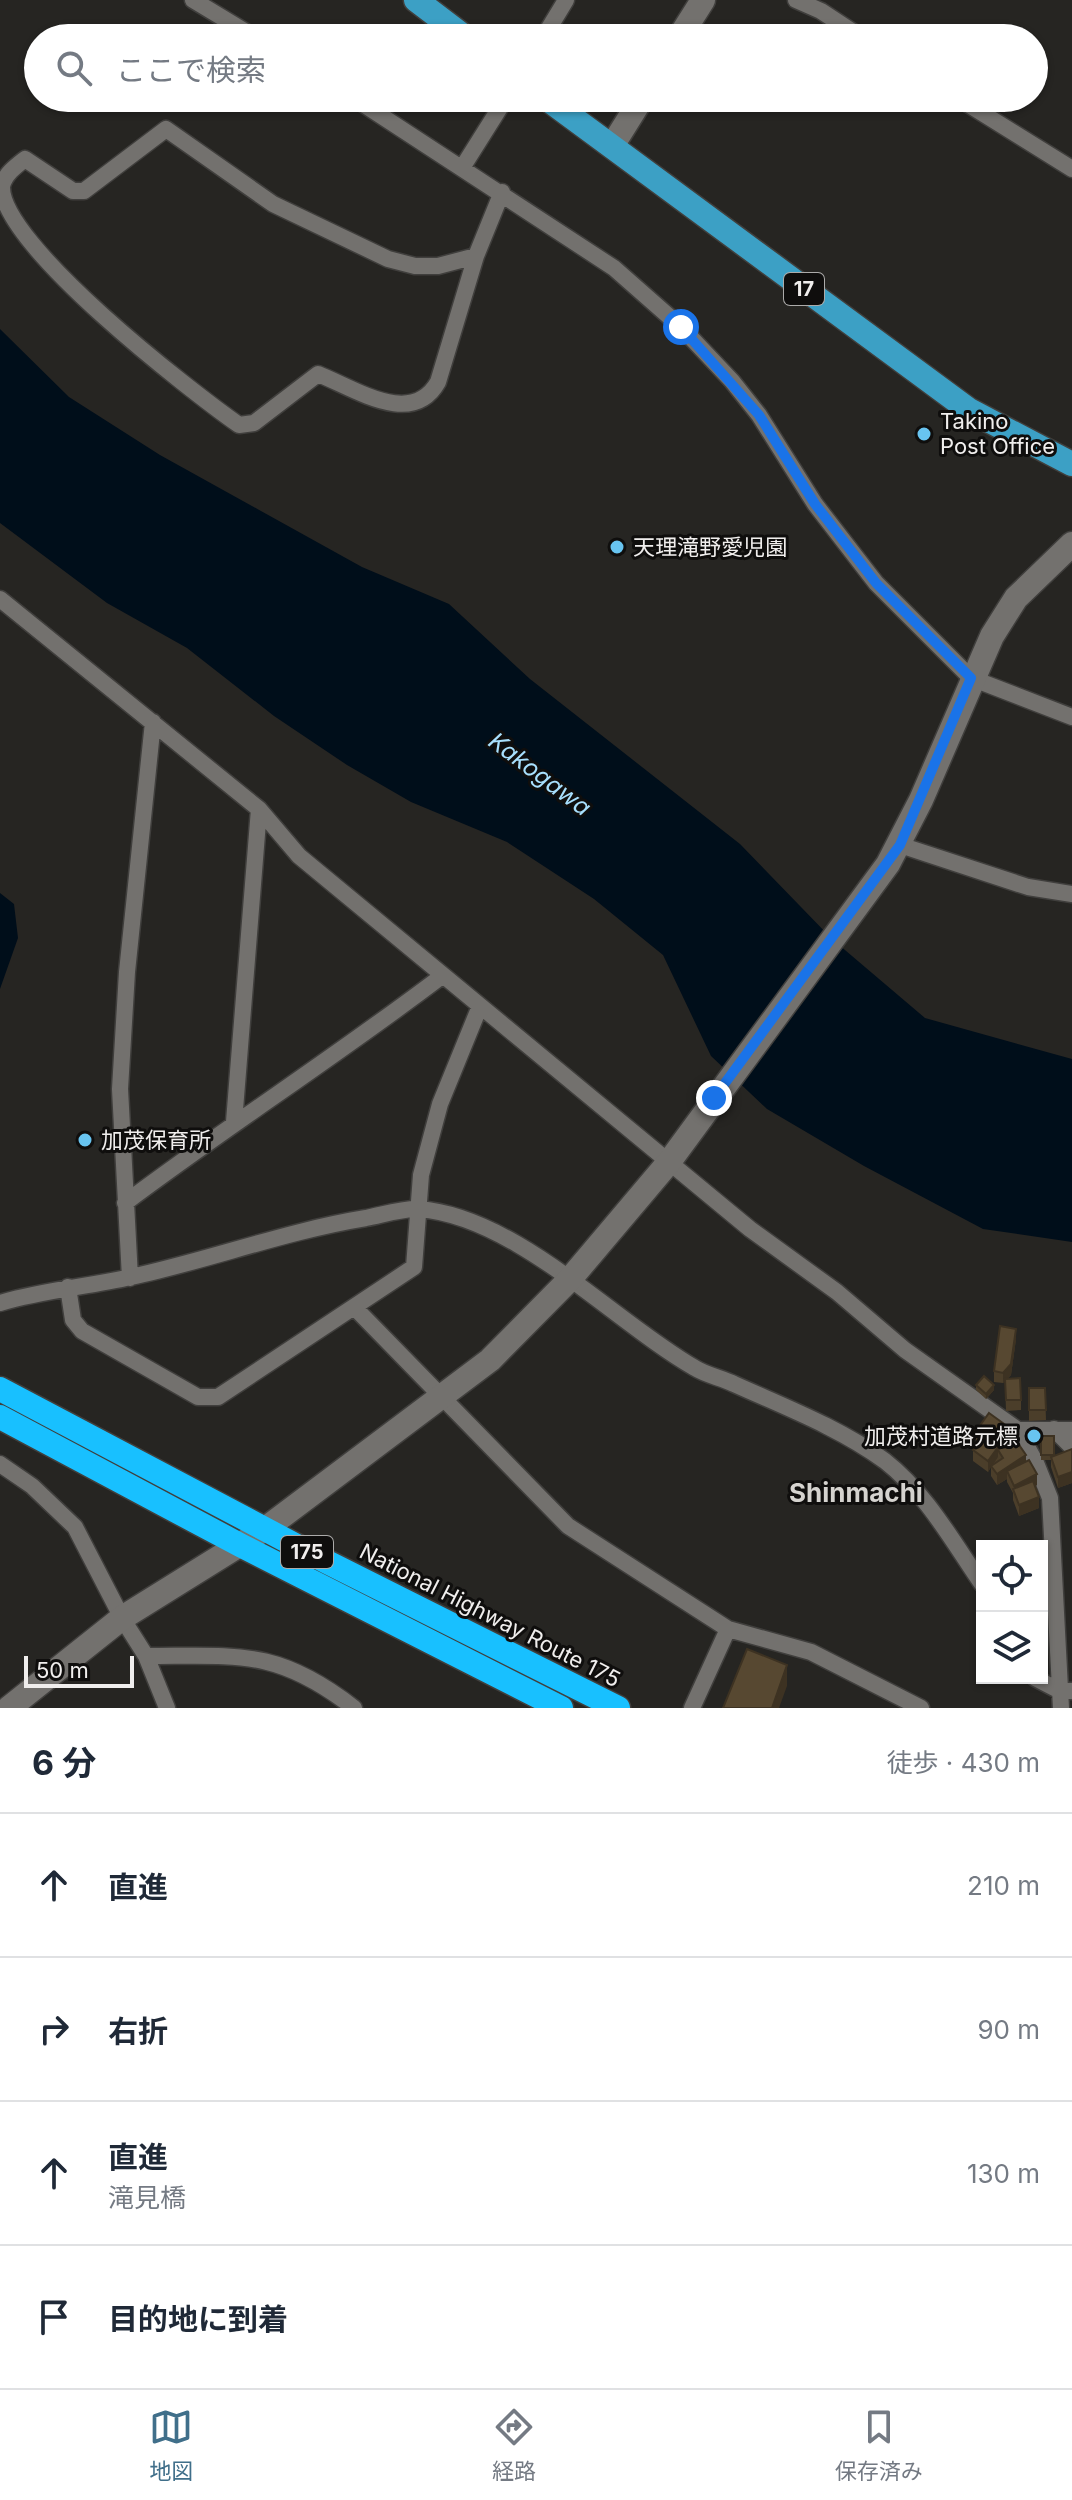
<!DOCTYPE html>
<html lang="ja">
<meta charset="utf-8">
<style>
:root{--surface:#fff;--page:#f6f6f7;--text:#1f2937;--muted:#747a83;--line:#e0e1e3;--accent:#406f8a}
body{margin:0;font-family:Inter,"Noto Sans JP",sans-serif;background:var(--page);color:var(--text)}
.controls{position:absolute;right:24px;bottom:24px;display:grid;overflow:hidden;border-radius:0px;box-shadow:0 2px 6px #0004}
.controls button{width:72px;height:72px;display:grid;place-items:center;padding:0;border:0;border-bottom:2px solid var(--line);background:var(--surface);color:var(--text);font:40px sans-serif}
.scale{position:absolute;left:24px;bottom:20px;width:110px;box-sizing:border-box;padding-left:8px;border:4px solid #f0eeed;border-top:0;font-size:22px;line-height:28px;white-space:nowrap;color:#f0eeed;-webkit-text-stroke:6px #0f0e0d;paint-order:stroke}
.stop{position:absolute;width:24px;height:24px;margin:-18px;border:6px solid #1a73e8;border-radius:50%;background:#fff}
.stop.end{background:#1a73e8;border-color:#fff;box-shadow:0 2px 8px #0008}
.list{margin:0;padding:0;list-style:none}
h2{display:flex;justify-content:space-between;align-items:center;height:104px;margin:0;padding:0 32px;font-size:34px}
h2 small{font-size:26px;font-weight:400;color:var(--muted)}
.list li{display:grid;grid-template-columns:52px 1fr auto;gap:24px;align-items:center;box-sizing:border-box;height:144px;padding:0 32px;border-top:2px solid var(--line)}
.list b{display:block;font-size:30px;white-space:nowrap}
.list p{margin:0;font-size:26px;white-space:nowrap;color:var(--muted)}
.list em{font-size:26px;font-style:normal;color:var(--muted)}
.icon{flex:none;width:44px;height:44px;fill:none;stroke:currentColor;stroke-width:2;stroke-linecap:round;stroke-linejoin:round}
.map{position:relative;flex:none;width:1072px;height:1708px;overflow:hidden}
.search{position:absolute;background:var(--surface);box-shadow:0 2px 6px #0004;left:24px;right:24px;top:24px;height:88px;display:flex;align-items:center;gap:20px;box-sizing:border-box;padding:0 28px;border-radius:44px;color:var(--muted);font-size:30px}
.sheet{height:680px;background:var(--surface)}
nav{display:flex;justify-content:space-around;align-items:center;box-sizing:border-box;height:112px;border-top:2px solid var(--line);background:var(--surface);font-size:22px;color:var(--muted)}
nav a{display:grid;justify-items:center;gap:4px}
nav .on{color:var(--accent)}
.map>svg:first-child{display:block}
</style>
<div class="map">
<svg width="1072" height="1708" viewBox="0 0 1072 1708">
<rect width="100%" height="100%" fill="#262522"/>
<!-- water -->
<path fill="#000e1a" d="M0,329l69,68 91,58 202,112 87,37 81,75 210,165 92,95 93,79 147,41v183l-89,-13 -119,-63 -97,-57 -56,-53 -48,-101 -69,-56 -87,-57 -96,-40 -64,-37 -73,-49 -87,-68 -80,-45 -107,-80z
M0,893l14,11 4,34 -18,51z"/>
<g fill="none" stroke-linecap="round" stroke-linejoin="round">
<!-- street casing -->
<g stroke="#403f3d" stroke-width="19">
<path id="street" d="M193,0l63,38
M796,0l25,11 41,27
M543,38l23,-38
M354,98l260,170 67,59 51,54 27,34 56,89 61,79 95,95 101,39
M958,98l114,71
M166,129l107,75 115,55 27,7h23l38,-10 -38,126c-26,46 -82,7 -120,-8l-64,49 -15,2c-47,-33 -239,-181 -237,-239 3,-12 14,-20 23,-27l48,32h11z
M462,168l44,-70
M476,256l26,-64
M0,599l259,210 40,47 451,373 87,63 68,58 113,80 18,33 14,35 11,210
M900,845l128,42 44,7
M234,1122l25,-313
M125,1203c104,-78 213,-148 317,-227
M130,1278l-10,-189 7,-117 26,-250
M68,1287l5,33 9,11 116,66h20l196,-130 7,-92 19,-71 40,-98
M0,1303c43,-13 87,-16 131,-26 79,-17 155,-46 235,-59 16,-3 37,-10 53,-9 98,8 194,112 276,159 11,7 27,10 39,16 51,23 106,44 151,77 41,32 68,81 97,123
M355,1308l213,218 160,103 83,23 110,56
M1054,1429l18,18
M1018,1430h54
M0,1464l32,22 43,41 47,91 24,38 21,52
M146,1656c92,0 131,-8 208,52
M1035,1678l25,13h12
M692,1708l36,-79"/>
</g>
<!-- secondary casing -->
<g stroke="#403f3d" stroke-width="27">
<path id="secondary" d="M679,38l24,-38
M612,146l30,-48
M9,1708l113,-90 143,-89 225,-169 81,-82 98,-116 219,-298 33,-64 71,-164 24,-38 56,-54"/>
</g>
<!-- primary casing -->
<g stroke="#403f3d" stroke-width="27">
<path id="primary" d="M416,0l50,38
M546,98l423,312 103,54"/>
</g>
<!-- highway casing -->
<g stroke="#403f3d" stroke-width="27">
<path id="highway" d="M0,1389l327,173 291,146
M0,1417l240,128 321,163"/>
</g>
<!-- street -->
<use href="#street" stroke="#73716e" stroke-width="16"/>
<!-- secondary -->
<use href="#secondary" stroke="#73716e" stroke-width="24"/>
<!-- primary -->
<use href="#primary" stroke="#3ca0c5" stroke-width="24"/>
<!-- highway -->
<use href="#highway" stroke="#18c0ff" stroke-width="24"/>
</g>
<!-- wall -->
<path fill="#4b3e2a" d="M1016,1339l-5,36 -4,4 14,21v10l-15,1 -1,-30 -2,2 -9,-1v-11z
M976,1385l18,5 -8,9 -10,-9z
M1029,1388h16l1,32 -17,1z
M976,1431l35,9 -3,4 18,17 11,24 -2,1 4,22 -20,8 -6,-16v-7l-6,-11v-3l-10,6 -6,-9v-9l-3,5 -15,-11v-11l5,-7 -2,-2z
M1041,1436l13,20 18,-7v34l-14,5 -7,-21v-7h-10z"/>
<!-- shaded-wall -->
<path fill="#3d3222" d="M1016,1329v10l-5,36 -8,8v-10z
M994,1385v5l-8,9v-5z
M1011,1429v11l-11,14 -2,-4v7l-10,15v-11z
M1026,1455v11l-19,5v8l-10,6v-11z
M1072,1472v11l-14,5v-11z
M1037,1474v11l-22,11 -1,-10z
M1039,1497v11l-20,8v-11z
M787,1665v21l-8,22h-7z"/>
<!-- building -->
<path fill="#574831" stroke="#3d3222" stroke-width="2" d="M1000,1326l16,3 -5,35 -8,9 -9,-2z
M984,1376l10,9 -8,9 -10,-9z
M1020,1378l1,22h-15l-1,-21z
M1029,1388h16l1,22h-17z
M989,1413l22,16 -23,32 -15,-11 10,-14 -7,-5z
M1041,1436h13v19h-13z
M1015,1439l11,16 -29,19 -6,-8 12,-8 -5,-8z
M1072,1449v23l-14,5 -7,-20z
M1029,1460l8,14 -23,12 -7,-15z
M1033,1481l6,16 -20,8 -6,-16z
M747,1649l40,16 -15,43h-49z"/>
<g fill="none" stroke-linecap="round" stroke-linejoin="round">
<!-- route -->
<path stroke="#1a73e8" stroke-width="10" d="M681,327l78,88 56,89 61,79 95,95 -71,167 -186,253"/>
</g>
<!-- markers -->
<g fill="#68c4f0" stroke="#0f0e0d" stroke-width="3">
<circle cx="924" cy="434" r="8"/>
<circle cx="617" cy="547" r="8"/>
<circle cx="85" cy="1140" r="8"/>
<circle cx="1034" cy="1436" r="8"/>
</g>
<g text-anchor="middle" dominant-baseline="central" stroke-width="6" stroke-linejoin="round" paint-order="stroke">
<!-- shield labels -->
<g fill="#0f0e0d" stroke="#acabaa" stroke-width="2">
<rect x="784" y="273" width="40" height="32" rx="6"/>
<rect x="281" y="1536" width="52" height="32" rx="6"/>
</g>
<g font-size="20" font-weight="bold" fill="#f0eeed">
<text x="804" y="289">17</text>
<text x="307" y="1552">175</text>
</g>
<!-- poi labels -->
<g font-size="22" fill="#f0eeed" stroke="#0f0e0d" text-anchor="start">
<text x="940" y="421">Takino<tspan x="940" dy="25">Post Office</tspan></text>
<text x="633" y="547">天理滝野愛児園</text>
<text x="101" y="1140">加茂保育所</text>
<text x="1018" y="1436" text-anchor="end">加茂村道路元標</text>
</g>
<!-- street labels -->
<g font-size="22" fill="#f0eeed" stroke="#0f0e0d">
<text transform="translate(490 1615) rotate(27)">National Highway Route 175</text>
</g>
<!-- water labels -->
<g font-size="24" font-style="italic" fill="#a8e0fe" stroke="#0f0e0d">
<text transform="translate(540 774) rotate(37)">Kakogawa</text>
</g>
<!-- quarter labels -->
<g font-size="26" font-weight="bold" fill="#d5d3cf" stroke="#0f0e0d">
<text x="856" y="1492">Shinmachi</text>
</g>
</g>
</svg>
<div class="controls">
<button><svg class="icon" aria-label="locate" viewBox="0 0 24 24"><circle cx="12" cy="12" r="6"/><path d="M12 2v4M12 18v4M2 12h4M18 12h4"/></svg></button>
<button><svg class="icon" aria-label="layers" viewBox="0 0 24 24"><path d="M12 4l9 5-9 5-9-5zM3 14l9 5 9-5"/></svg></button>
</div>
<div class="scale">50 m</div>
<div class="stop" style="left:681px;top:327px"></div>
<div class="stop end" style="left:714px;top:1098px"></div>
<div class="search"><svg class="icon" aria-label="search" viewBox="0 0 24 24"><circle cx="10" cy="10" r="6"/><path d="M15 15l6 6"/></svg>ここで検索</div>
</div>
<section class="sheet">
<h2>6 分<small>徒歩 · 430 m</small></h2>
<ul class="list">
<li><svg class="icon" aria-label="ahead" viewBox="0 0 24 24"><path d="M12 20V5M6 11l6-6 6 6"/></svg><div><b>直進</b></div><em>210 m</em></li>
<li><svg class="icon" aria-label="right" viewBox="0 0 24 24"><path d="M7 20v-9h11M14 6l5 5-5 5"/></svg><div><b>右折</b></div><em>90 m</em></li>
<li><svg class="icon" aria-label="ahead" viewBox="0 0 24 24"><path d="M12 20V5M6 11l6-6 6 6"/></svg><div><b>直進</b><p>滝見橋</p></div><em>130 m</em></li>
<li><svg class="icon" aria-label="arrive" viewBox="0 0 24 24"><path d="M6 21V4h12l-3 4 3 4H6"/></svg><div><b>目的地に到着</b></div></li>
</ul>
</section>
<nav>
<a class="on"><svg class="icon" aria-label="map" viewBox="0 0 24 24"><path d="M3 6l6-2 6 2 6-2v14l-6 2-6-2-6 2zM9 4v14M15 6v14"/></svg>地図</a>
<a><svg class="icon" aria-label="directions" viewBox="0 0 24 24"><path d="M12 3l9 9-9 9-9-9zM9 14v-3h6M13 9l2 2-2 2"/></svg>経路</a>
<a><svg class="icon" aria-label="saved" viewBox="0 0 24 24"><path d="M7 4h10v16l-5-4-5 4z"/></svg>保存済み</a>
</nav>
